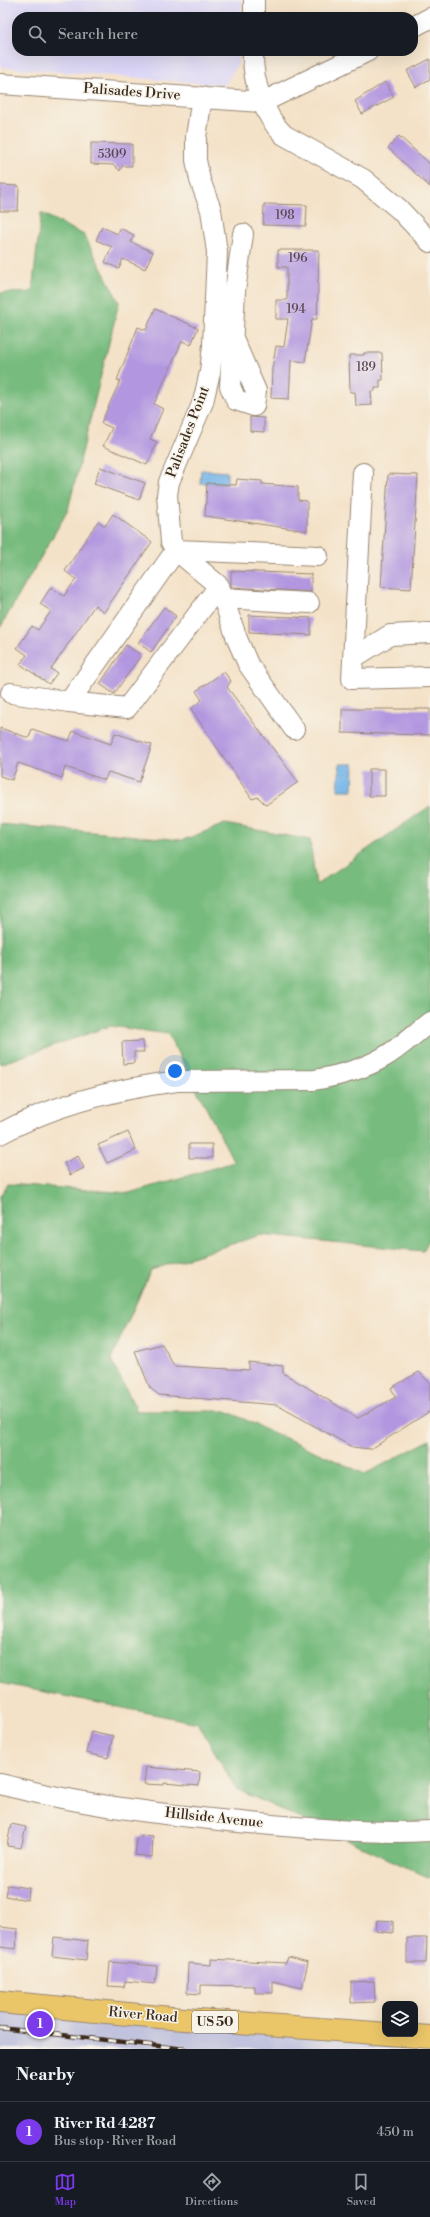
<!DOCTYPE html>
<meta charset="utf-8">
<style>
:root{--surface:#171b24;--page:#20242c;--text:#f1f3f6;--muted:#9ea1a6;--line:#363941;--accent:#7c3aed}
body{margin:0;font-family:"Libre Bodoni",serif;background:var(--page);color:var(--text)}
.controls{position:absolute;right:12px;bottom:12px;display:grid;overflow:hidden;border-radius:8px;box-shadow:0 4px 16px #0002}
.controls button{width:36px;height:36px;display:grid;place-items:center;padding:0;border:0;border-bottom:1px solid var(--line);background:var(--surface);color:var(--text);font:20px sans-serif}
.you{position:absolute;left:175px;top:1071px;width:14px;height:14px;margin:-10px;border:3px solid #fff;border-radius:50%;background:#1a73e8;box-shadow:0 0 0 6px #1a73e833}
.badge{display:grid;place-items:center;width:26px;height:26px;border-radius:50%;background:var(--accent);color:#fff;font-size:13px;font-weight:700}
.pin{position:absolute;translate:-50% -50%;border:2px solid #fff;box-shadow:0 1px 4px #0006}
.list{margin:0;padding:0;list-style:none}
h2{display:flex;justify-content:space-between;align-items:center;height:52px;margin:0;padding:0 16px;font-size:17px}
h2 small{font-size:13px;font-weight:400;color:var(--muted)}
.list li{display:grid;grid-template-columns:26px 1fr auto;gap:12px;align-items:center;box-sizing:border-box;height:60px;padding:0 16px;border-top:1px solid var(--line)}
.list b{display:block;font-size:15px;white-space:nowrap}
.list p{margin:0;font-size:13px;white-space:nowrap;color:var(--muted)}
.list em{font-size:13px;font-style:normal;color:var(--muted)}
.icon{flex:none;width:22px;height:22px;fill:none;stroke:currentColor;stroke-width:2;stroke-linecap:round;stroke-linejoin:round}
.map{position:relative;flex:none;width:430px;height:2049px;overflow:hidden}
.search{position:absolute;background:var(--surface);box-shadow:0 4px 16px #0002;left:12px;right:12px;top:12px;height:44px;display:flex;align-items:center;gap:10px;box-sizing:border-box;padding:0 14px;border-radius:16px;color:var(--muted);font-size:15px}
.sheet{height:112px;background:var(--surface)}
nav{display:flex;justify-content:space-around;align-items:center;box-sizing:border-box;height:56px;border-top:1px solid var(--line);background:var(--surface);font-size:11px;color:var(--muted)}
nav a{display:grid;justify-items:center;gap:2px}
nav .on{color:var(--accent)}
.map>svg:first-child{display:block}
</style>
<div class="map">
<svg width="430" height="2049" viewBox="0 0 430 2049">
<rect width="100%" height="100%" fill="#f7f3e8"/>
<filter id="ink" filterUnits="userSpaceOnUse"><feTurbulence type="fractalNoise" baseFrequency=".025" numOctaves="2"/><feDisplacementMap in="SourceGraphic" scale="8" xChannelSelector="R" yChannelSelector="G"/><feConvolveMatrix kernelMatrix="1 2 1 2 8 2 1 2 1" color-interpolation-filters="sRGB"/></filter>
<filter id="wash" filterUnits="userSpaceOnUse"><feTurbulence type="fractalNoise" baseFrequency=".012" numOctaves="4" result="noise"/><feDisplacementMap in="SourceGraphic" scale="16" xChannelSelector="R" yChannelSelector="G"/><feGaussianBlur stdDeviation="0.9" result="paint"/><feColorMatrix in="noise" values="0 0 0 0 0 0 0 0 0 0 0 0 0 0 0 0 0 1.4 0 .05"/><feComposite in="paint" operator="in"/></filter>
<g filter="url(#wash)">
<rect width="100%" height="100%" fill="#f4e2c8"/>
<!-- built -->
<path fill="#dbd6f7" d="M0,0h242l-1,17h-224v34h222l-1,12 -13,22 -225,-18z"/>
<!-- industrial -->
<path fill="#c1c2dd" d="M0,2002l430,35v12h-430z"/>
<!-- forest -->
<path fill="#77bb7e" stroke="#59724e" d="M41,213l43,22 35,67 -51,208 -68,118v-335l32,-1z
M430,806v432l-7,13 -163,-16 -109,35 -40,89 26,52h89l139,63 65,-34v438l-194,-89 -38,-66 -198,-40v-487l8,-12 121,9 105,-31 -66,-128 -58,-8 -110,38v-240l183,16 42,-16 85,16 6,45z"/>
<!-- water -->
<path fill="#74b5e8" stroke="#587083" d="M201,470l26,2v12l-27,-1z
M340,764h14l-1,26h-15z"/>
<g id="blocks">
<!-- building -->
<path fill="#b297e0" d="M430,59v20l-14,8 -9,-16z
M385,82l9,15 -32,17 -7,-13z
M399,136l31,28v23l-42,-39z
M91,143l41,1v22h-10l-2,5 -6,-6 -23,-1z
M0,185l19,1 -1,25h-18z
M264,204l43,1 -1,21 -43,-1z
M102,227l16,7 2,-6 14,7 -3,7 22,10 -8,17 -22,-10 -4,10 -14,-7 7,-15 -16,-7z
M278,250h41l-2,69h-5l-7,43 -14,-2 -2,39 -18,-1 1,-29 4,-23 8,1 4,-28h-12v-19h11v-33h-9z
M155,309l43,19 -7,17 -9,-4 -28,63 9,5 -13,30 7,3 -10,23 -44,-19 9,-18 -11,-5 19,-42 -3,-1 21,-53 8,3z
M364,353h18l1,27h-3v8h-5v3h-4l1,14 -16,1 -1,-14h-5l-1,-37h15z
M250,417l14,1v14l-14,-1z
M100,467l45,16 -6,17 -45,-16z
M388,474l30,1 -7,114 -30,-2z
M237,479l25,2v3l36,3v13l9,1v30l-102,-15 2,-33 29,2z
M113,514l39,28 -48,70 -9,-7 -44,64 6,4 -8,11 -29,-20 7,-9 -10,-7 15,-22 6,4 13,-19 -11,-7 11,-17 13,9 12,-17 -11,-8 33,-50 7,5z
M231,571l80,3v18l-80,-5z
M164,607l12,9 -25,36 -13,-9z
M249,615l62,3v17l-62,-3z
M126,645l15,10 -27,39 -14,-10z
M224,672l7,9 -4,6 71,95 -32,23 -8,-8 -6,2 -61,-90 11,-9 -6,-9z
M342,709h88v26l-88,-2z
M0,728l29,10 3,-9 37,12 4,-10 38,13 4,-11 37,12 -13,37 -31,-10 -3,8 -40,-13 -3,11 -44,-15 -6,17 -12,-4z
M369,769h16v27h-16z
M143,1041l1,11h-10v11l-11,1 -1,-22z
M128,1132l8,18 -29,13 -9,-18z
M189,1144h23v14h-23z
M78,1156l6,12 -14,7 -6,-12z
M162,1344l12,22 75,4v-8l34,4v7l75,45 38,-21 -5,-9 28,-16 11,11v28l-59,38 -19,-2 -75,-42 -118,-10 -9,-7 -15,-37z
M91,1731l22,5 -5,22 -22,-5z
M146,1767l54,5 -1,14 -35,-3v2l-20,-1z
M11,1824l15,3 -5,21 -14,-2z
M141,1835l12,1 -1,21 -17,-2 2,-18 4,1z
M7,1885l22,3 -1,12 -23,-4z
M377,1920l16,1v12l-17,-2z
M0,1927l18,2 -2,20 -16,-2z
M54,1937l34,4 -2,19 -34,-4z
M407,1938h20l-1,25h-19z
M288,1957l20,5 -6,26 -29,-7v12h-18v-7l-54,-1v9l-14,-1 1,-30 23,2v-6l75,4z
M110,1962l47,4 -2,18 -30,-3 -1,6 -16,-1z
M374,1981l1,21 -24,1v-21z"/>
</g>
</g>
<g filter="url(#ink)">
<use href="#blocks" fill-opacity="0" stroke="#988673" stroke-width="1"/>
<g fill="none" stroke-linecap="round" stroke-linejoin="round">
<!-- minor casing -->
<g stroke="#988673" stroke-width="22">
<path id="minor" d="M254,17v-17
M413,27l17,-9
M253,51c-1,29 10,64 31,84l79,44 36,30 31,33
M0,84l263,18 105,-51
M202,97l-6,40v23l4,20 11,30 6,42 -4,93 -3,27 -7,30 -34,80 -2,13 4,47 5,8 43,36 18,53 11,25 46,65
M232,336l24,55 -2,15 -18,-6 -6,-14 5,-95 8,-57
M363,473l-11,206 78,-2
M219,586l-92,122 -58,-6 107,-152 142,6
M223,598l86,5
M353,658l37,-23 40,-2
M11,693l58,9
M0,1134c54,-30 117,-45 177,-53l137,-1c24,-4 48,-10 70,-23 16,-9 31,-24 46,-35
M0,1784c85,22 174,32 261,40 56,5 113,10 169,7"/>
</g>
<!-- major casing -->
<g stroke="#988673" stroke-width="24">
<path id="major" d="M0,2002l171,16 259,19"/>
</g>
<!-- minor -->
<use href="#minor" stroke="#fff" stroke-width="20"/>
<!-- major -->
<use href="#major" stroke="#ebc669" stroke-width="22"/>
<!-- rail casing -->
<g stroke="#3b2a1e" stroke-width="4.5">
<path id="rail" d="M0,2028l185,21"/>
</g>
<!-- rail -->
<use href="#rail" stroke="#f7f3e8" stroke-width="3" stroke-dasharray="9" stroke-linecap="butt"/>
</g>
</g>
<g text-anchor="middle" dominant-baseline="central" stroke-width="3" stroke-linejoin="round" paint-order="stroke">
<!-- number labels -->
<g font-size="12" fill="#59454e">
<text x="112" y="154">5309</text>
<text x="285" y="215">198</text>
<text x="298" y="258">196</text>
<text x="296" y="309">194</text>
<text x="366" y="367">189</text>
</g>
<!-- shield labels -->
<rect fill="#f7f3e8" stroke="#73665b" stroke-width="1" x="192" y="2011" width="46" height="22" rx="3"/>
<g font-size="13" font-weight="bold" fill="#3b2a1e">
<text x="215" y="2022">US 50</text>
</g>
<!-- street labels -->
<g font-size="14" fill="#3b2a1e" stroke="#f7f3e8">
<text transform="translate(132 92) rotate(4)">Palisades Drive</text>
<text transform="translate(188 432) rotate(-69)">Palisades Point</text>
<text transform="translate(214 1818) rotate(6)">Hillside Avenue</text>
<text transform="translate(143 2015) rotate(5)">River Road</text>
</g>
</g>
</svg>
<div class="controls">
<button><svg class="icon" aria-label="layers" viewBox="0 0 24 24"><path d="M12 4l9 5-9 5-9-5zM3 14l9 5 9-5"/></svg></button>
</div>
<div class="you"></div>
<div class="pin badge" style="left:40px;top:2024px">1</div>
<div class="search"><svg class="icon" aria-label="search" viewBox="0 0 24 24"><circle cx="10" cy="10" r="6"/><path d="M15 15l6 6"/></svg>Search here</div>
</div>
<section class="sheet">
<h2>Nearby<small></small></h2>
<ul class="list">
<li><span class="badge">1</span><div><b>River Rd 4287</b><p>Bus stop · River Road</p></div><em>450 m</em></li>
</ul>
</section>
<nav>
<a class="on"><svg class="icon" aria-label="map" viewBox="0 0 24 24"><path d="M3 6l6-2 6 2 6-2v14l-6 2-6-2-6 2zM9 4v14M15 6v14"/></svg>Map</a>
<a><svg class="icon" aria-label="directions" viewBox="0 0 24 24"><path d="M12 3l9 9-9 9-9-9zM9 14v-3h6M13 9l2 2-2 2"/></svg>Directions</a>
<a><svg class="icon" aria-label="saved" viewBox="0 0 24 24"><path d="M7 4h10v16l-5-4-5 4z"/></svg>Saved</a>
</nav>
